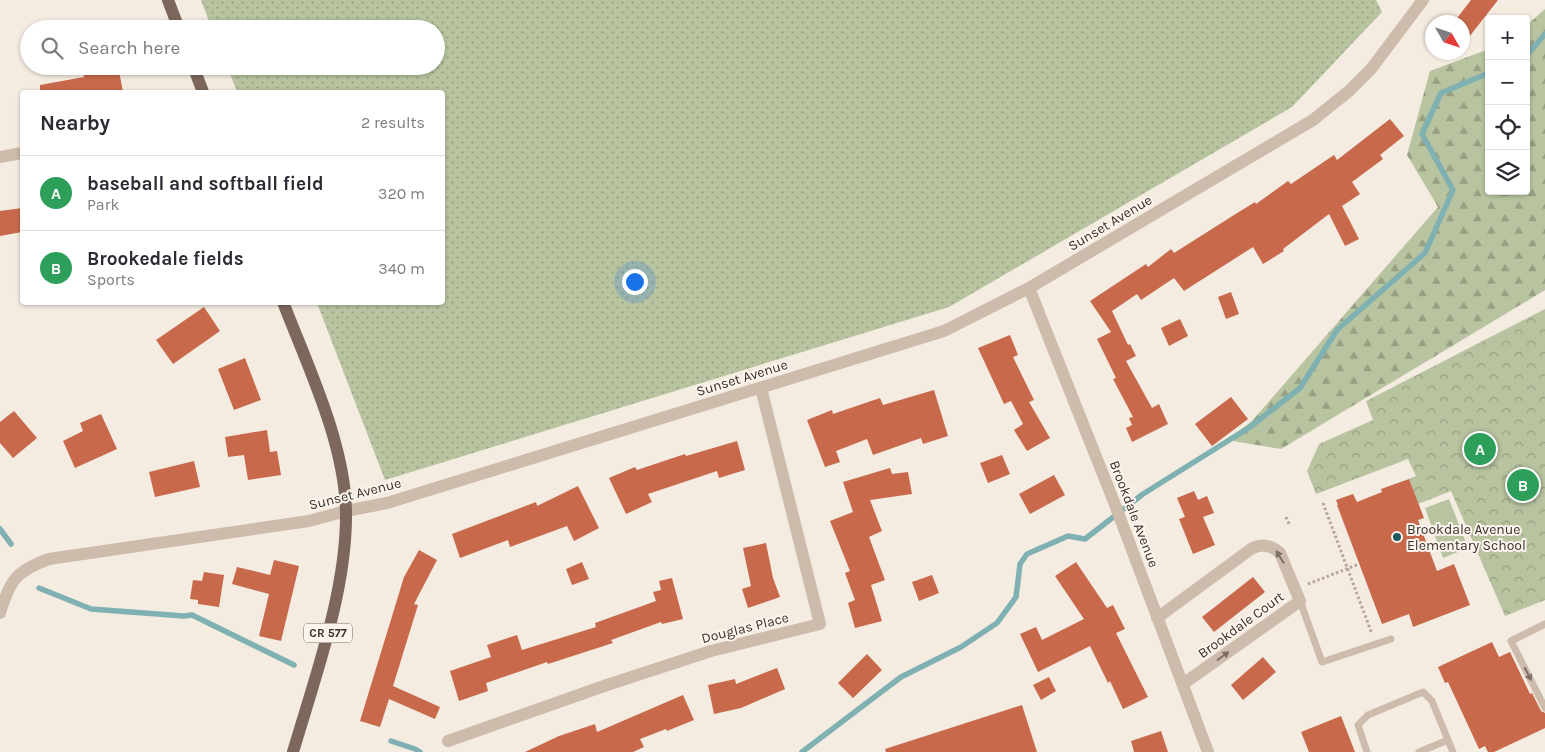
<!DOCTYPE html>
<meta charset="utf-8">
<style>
:root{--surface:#fff;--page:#f2f2f3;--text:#2b2b33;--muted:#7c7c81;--line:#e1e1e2;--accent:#1f5a5e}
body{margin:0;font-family:Karla,sans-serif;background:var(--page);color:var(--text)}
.controls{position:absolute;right:15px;top:15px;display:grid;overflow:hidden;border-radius:5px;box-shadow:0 1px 4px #0004}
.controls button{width:45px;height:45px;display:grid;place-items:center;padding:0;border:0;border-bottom:1px solid var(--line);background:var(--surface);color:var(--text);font:25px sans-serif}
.compass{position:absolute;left:1425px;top:15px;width:45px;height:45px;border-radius:50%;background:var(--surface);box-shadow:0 1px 4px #0004;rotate:129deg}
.you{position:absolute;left:634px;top:281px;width:18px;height:18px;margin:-12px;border:4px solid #fff;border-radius:50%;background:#1a73e8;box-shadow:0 0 0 8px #1a73e833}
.badge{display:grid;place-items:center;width:32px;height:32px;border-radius:50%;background:var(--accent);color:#fff;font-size:16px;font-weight:700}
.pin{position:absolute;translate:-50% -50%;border:2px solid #fff;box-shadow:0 1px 5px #0006}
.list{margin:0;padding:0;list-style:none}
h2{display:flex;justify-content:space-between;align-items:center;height:65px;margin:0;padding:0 20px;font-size:21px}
h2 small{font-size:16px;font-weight:400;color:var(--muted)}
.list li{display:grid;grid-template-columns:32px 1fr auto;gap:15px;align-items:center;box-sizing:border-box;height:75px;padding:0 20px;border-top:1px solid var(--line)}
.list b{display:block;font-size:19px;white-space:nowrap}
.list p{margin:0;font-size:16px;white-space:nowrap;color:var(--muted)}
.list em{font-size:16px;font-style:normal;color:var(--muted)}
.icon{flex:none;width:28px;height:28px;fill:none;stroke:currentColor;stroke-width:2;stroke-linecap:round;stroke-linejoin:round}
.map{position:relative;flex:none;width:1545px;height:752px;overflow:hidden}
.search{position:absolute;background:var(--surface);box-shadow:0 1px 4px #0004;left:20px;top:20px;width:425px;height:55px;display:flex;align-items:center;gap:12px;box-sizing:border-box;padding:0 18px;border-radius:28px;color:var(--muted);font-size:19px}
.panel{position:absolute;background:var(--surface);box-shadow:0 1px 4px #0004;left:20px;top:90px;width:425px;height:215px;border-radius:5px}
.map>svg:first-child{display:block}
</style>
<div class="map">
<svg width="1545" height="752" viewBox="0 0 1545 752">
<defs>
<pattern id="grass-dots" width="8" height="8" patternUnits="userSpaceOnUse" patternTransform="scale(1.25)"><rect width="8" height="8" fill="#b8c4a0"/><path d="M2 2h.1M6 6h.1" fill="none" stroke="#97a083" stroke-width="1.8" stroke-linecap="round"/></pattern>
<pattern id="forest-firs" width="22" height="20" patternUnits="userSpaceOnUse" patternTransform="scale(1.25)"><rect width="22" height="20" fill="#b8c4a0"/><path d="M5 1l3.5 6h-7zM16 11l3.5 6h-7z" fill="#97a083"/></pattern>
<pattern id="park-crowns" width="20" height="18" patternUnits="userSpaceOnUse" patternTransform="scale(1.25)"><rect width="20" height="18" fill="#b8c4a0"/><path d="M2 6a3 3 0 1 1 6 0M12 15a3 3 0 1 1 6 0" fill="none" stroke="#97a083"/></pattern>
</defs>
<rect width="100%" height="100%" fill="#f4ebe1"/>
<!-- grass -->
<path fill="url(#grass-dots)" d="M201,0h1175l6,12 -90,95 -343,200 -564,173 -68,-177 125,-1v-210h-205l-10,-26h209v-37h-224z"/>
<!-- forest -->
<path fill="url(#forest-firs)" d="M1545,9v281l-264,159 -54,-9 25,-19 186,-214 -31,-52 23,-84 59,-22v142h37v-165z"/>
<!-- park -->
<path fill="url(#park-crowns)" d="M1545,309v291l-40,16 -54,-125 -33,13 -9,-25 7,-3 -8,-17 -92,35 -9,-23 12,-27 54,-24 -7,-19z"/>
<!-- pitch -->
<path fill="#b8c4a0" d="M1449,499l19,49 -25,10 -18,-50z"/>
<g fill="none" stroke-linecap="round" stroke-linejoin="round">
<!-- stream -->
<path stroke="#7fb0b2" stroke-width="5.5" d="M1526,56l19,-22
M0,529l11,15
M39,588l52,21 93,7 8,-1 102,50
M391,741l24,8 5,3
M802,752l99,-75 60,-30 36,-24 19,-26 4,-33 7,-10 41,-18 17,3 58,-45 107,-67 50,-39 37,-58 88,-77 28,-63 -31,-56 19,-41 48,-20"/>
</g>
<!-- building -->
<path fill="#c8694b" d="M1471,0h27l-36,46v-24h-8z
M82,66h23l1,7 13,-2 4,21h-83v-7l44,-8z
M1390,119l14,17 -24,19 3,4 -31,23 8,12 -18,12 17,33 -14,7 -16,-32 -46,35 1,2 -21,13 -10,-17 -69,44 -10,-13 -33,22 -4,-6 -25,17 16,34 2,-1 6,12 -10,5 26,47 7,-4 9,20 -36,18 -6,-14 6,-3 -3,-7 4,-1 -20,-38 3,-1 -19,-39 14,-7 -21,-31 56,-37 2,3 23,-18 3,4 60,-38 21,-13 1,2 32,-23 3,3 43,-29 3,5z
M22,208v24l-22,4v-25z
M1231,292l8,22 -13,5 -8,-22z
M204,307l16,24 -47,33 -17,-24z
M1180,319l8,17 -19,10 -8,-18z
M1010,335l8,20 -5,2 21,43 -5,2 21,36 -23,13 -13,-21 9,-6 -12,-23 -7,3 -26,-56z
M245,358l16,42 -27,10 -16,-41z
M934,390l14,46 -25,8 -2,-6 -48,17 -6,-16 -31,12 4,11 -15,5 -18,-47 25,-10 1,4 47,-16 3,7z
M1231,397l17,22 -36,27 -17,-22z
M14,411l23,27 -24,20 -13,-15v-21z
M101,414l16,35 -42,19 -12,-27 20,-10 -3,-8z
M267,430l3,22 7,-1 4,24 -33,5 -4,-25 -16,2 -3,-20z
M737,441l8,29 -26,8 -2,-7 -69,23 4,8 -26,12 -17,-36 26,-11 2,3 48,-16 1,2z
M1002,455l8,19 -22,9 -8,-20z
M194,461l6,26 -45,10 -6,-25z
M890,468l2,6 16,-2 4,22 -42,6 12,31 -13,6 16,43 -14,5 11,36 -27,7 -7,-25 7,-3 -10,-27 5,-2 -20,-50 23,-9 -10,-30z
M1054,475l11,20 -35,19 -11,-20z
M1409,479l15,39 -6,2 19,51 17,-7 16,41 -57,22 -4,-13 -27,10 -45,-119h1l-2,-5 17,-6 4,8 25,-10 -1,-3z
M578,486l21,42 -25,13 -7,-15 -57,21 -2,-7 -48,18 -8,-24 84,-32 1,4z
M1194,491l4,9 9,-4 7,17 -11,4 12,28 -22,9 -14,-35 6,-2 -8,-19z
M766,543l7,35 7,19 -32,11 -6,-19 9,-3 -8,-38z
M419,550l18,10 -23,44 4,1 -25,81 47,21 -5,12 -46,-20 -9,28 -20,-6 44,-144z
M274,560l25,6 -18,75 -22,-5 10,-42 -37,-10 5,-17 33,8z
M582,562l7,17 -17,6 -6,-16z
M1076,562l31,46 6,-3 12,24 -9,4 32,64 -25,12 -13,-28 -2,2 -18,-37 -52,26 -18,-38 16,-7 6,13 42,-21 -29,-43z
M204,572l20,3 -5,32 -21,-3v-4l-8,-1 3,-19 9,1z
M932,575l7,18 -20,8 -7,-19z
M1253,577l12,15 -51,40 -12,-15z
M672,578l11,41 -21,5 -1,-2 -50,18 2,3 -65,21 -1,-2 -61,21 2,8 -29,10 -9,-30 41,-14 -4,-12 30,-10 5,15 74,-23 -1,-4 61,-22 -3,-9 8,-2 -2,-9z
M1492,642l7,15 11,-5 20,42 2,-1 9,18 4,2v15l-51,24h-6l-3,-6 -6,3 -31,-67 -3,1 -7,-16z
M867,654l15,16 -29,28 -15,-15z
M1263,657l13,15 -33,28 -12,-15z
M777,668l8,21 -44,19 -27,6 -6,-29 27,-6 1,5z
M1049,677l7,14 -15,9 -8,-15z
M683,695l11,25 -27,11 -1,-2 -26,10 4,8 -11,5h-108l34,-16 36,-12 2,8z
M1022,705l15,47h-151l-1,-3z
M1341,716l14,36h-46l-8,-20z
M1161,731l7,21h-34l-3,-11z"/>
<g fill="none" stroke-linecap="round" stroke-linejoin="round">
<!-- path -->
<path stroke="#b9a596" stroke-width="3" stroke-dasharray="2.5 2.5" stroke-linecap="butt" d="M1323,503l49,131
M1286,517l3,7
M1308,584l51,-20"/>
<!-- service -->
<path stroke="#cdbbac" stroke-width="7" d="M1300,601l22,61 69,-23
M1545,624l-34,17 34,67
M1367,752l-9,-27 10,-10 55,-23 9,9 21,51
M1419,752l29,-12"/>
<!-- minor -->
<path stroke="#cdbbac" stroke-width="12" d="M0,157l22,-4
M1029,288l85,214 94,250
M0,613c10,-33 16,-42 49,-54l260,-38 37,-10 41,-8 557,-172 85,-43 284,-168 36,-29 22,-22 52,-69
M1157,618l94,-69c11,-6 20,-4 29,4l20,48 -117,83
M448,741l159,-56 104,-34 109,-27 -59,-236"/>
<!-- primary -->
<path stroke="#7d675c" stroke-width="12" d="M168,0l11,29
M193,66l10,26
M283,302c25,65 62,141 63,210 1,78 -31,165 -53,240"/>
</g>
<!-- one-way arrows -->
<defs><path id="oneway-solid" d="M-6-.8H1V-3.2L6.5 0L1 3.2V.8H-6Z" transform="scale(1.25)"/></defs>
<g fill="#7d6f65">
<use href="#oneway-solid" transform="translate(1280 557) rotate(-122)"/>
<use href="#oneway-solid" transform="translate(1223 656) rotate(-36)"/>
<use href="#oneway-solid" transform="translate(1528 674) rotate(63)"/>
</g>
<!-- markers -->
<circle fill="#1f5a5e" stroke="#fbf5ee" stroke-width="2" cx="1397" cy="537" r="5"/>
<g text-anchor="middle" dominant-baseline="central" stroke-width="4" stroke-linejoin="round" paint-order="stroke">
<!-- shield labels -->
<rect fill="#fbf5ee" stroke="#756b66" stroke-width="1" x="304" y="623.5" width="48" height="19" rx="4"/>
<g font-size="12" font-weight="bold" fill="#3b302b">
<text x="328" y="633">CR 577</text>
</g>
<!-- street labels -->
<g font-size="14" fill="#3b302b" stroke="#fbf5ee">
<text transform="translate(1110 223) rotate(-31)">Sunset Avenue</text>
<text transform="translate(742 378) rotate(-17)">Sunset Avenue</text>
<text transform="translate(355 494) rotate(-14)">Sunset Avenue</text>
<text transform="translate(1134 514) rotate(69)">Brookdale Avenue</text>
<text transform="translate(1241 625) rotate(-36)">Brookdale Court</text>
<text transform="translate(745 628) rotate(-14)">Douglas Place</text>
</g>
<!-- poi labels -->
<g font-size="14" fill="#3b302b" stroke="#fbf5ee" text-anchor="start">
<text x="1407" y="529">Brookdale Avenue<tspan x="1407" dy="16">Elementary School</tspan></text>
</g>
</g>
</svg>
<div class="controls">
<button>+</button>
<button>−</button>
<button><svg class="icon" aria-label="locate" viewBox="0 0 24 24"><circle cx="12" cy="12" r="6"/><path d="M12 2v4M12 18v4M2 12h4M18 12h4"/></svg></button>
<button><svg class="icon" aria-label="layers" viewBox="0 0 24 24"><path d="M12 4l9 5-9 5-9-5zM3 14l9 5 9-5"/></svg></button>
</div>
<svg class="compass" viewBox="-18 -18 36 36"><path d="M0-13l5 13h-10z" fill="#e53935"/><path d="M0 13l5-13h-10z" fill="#7c7c81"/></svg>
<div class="you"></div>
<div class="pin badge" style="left:1480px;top:449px;background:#2e9e5b">A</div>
<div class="pin badge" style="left:1523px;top:485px;background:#2e9e5b">B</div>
<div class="search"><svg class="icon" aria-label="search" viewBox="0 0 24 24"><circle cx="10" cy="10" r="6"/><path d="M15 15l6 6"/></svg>Search here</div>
<section class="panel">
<h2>Nearby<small>2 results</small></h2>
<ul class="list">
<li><span class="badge" style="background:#2e9e5b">A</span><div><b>baseball and softball field</b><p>Park</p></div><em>320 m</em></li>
<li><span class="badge" style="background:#2e9e5b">B</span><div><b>Brookedale fields</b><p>Sports</p></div><em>340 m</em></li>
</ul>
</section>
</div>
